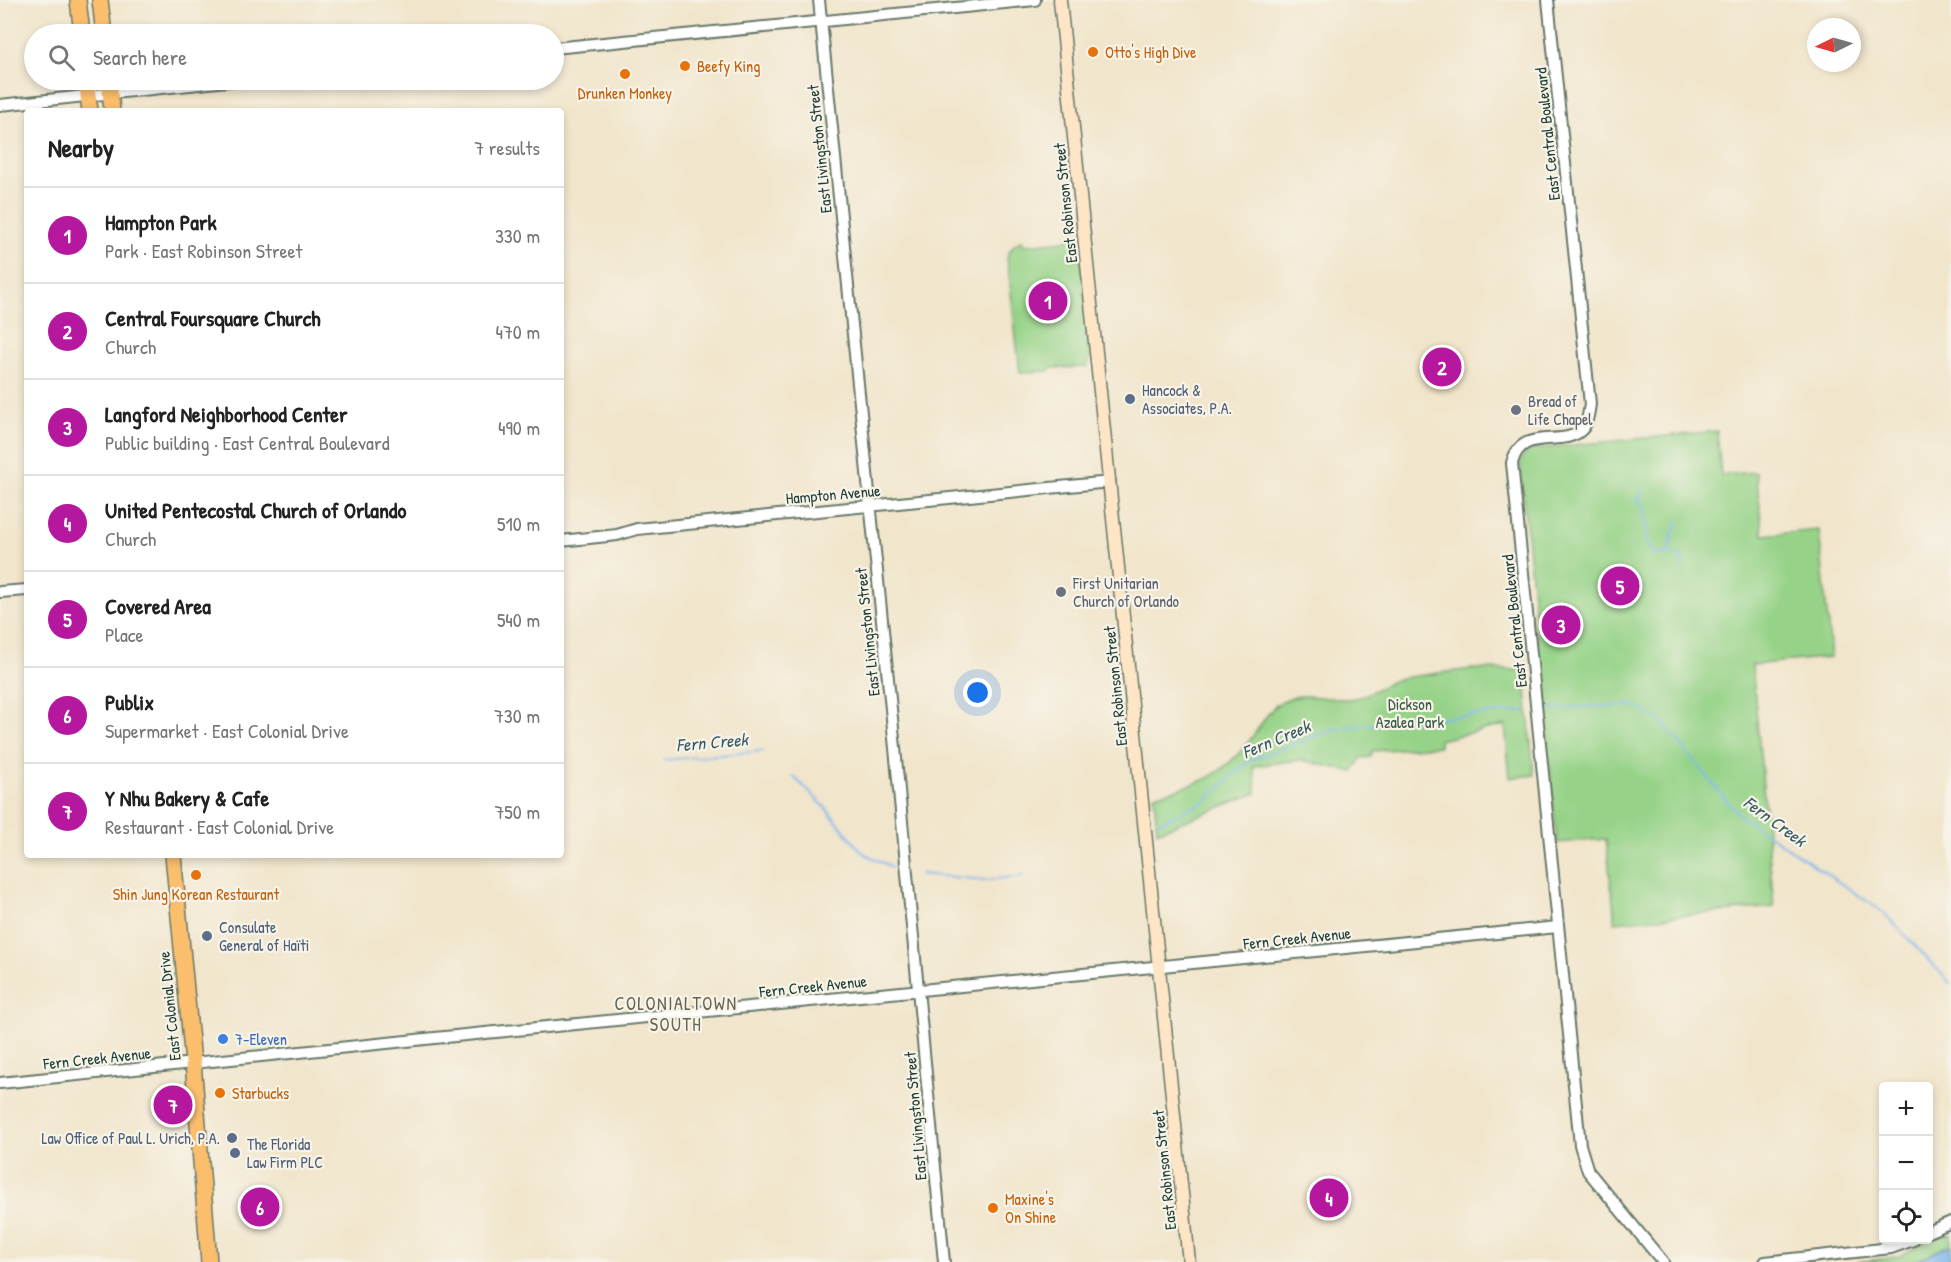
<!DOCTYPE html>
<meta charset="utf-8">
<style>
:root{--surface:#fff;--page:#f2f2f2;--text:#222;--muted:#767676;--line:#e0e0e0;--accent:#b5179e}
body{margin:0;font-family:"Patrick Hand",sans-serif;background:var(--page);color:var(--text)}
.controls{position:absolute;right:18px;bottom:18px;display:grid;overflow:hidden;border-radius:6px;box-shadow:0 3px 9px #0003}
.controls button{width:54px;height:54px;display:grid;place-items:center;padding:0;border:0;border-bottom:2px solid var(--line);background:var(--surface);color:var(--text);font:30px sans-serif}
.compass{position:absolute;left:1807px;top:18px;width:54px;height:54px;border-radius:50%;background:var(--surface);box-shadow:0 3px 9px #0003;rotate:265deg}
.you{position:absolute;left:978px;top:693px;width:21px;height:21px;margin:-15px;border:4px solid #fff;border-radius:50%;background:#1a73e8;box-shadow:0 0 0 9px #1a73e833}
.badge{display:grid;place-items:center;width:39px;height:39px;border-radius:50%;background:var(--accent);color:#fff;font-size:20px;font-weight:700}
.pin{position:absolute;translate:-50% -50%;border:3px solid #fff;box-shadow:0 2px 6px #0006}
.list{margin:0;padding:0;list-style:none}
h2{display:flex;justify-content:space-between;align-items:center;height:78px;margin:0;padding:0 24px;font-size:26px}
h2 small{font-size:20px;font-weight:400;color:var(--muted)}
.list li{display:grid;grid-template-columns:39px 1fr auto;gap:18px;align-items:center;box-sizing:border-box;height:96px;padding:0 24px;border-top:2px solid var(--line)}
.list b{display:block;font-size:22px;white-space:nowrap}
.list p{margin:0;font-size:20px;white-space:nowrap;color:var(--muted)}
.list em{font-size:20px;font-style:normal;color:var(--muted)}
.icon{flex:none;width:33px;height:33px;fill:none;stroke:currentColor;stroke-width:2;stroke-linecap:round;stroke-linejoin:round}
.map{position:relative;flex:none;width:1951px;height:1262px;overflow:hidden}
.search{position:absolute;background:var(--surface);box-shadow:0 3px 9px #0003;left:24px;top:24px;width:540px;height:66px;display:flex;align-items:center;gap:15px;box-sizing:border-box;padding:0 21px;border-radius:33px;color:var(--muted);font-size:22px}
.panel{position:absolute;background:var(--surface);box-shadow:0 3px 9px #0003;left:24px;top:108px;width:540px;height:750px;border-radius:6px}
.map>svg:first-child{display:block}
</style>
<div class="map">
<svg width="1951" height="1262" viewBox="0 0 1951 1262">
<rect width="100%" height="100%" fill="#f7f3e8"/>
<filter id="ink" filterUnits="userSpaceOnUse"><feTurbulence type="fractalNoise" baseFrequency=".0167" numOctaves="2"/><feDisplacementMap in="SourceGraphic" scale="12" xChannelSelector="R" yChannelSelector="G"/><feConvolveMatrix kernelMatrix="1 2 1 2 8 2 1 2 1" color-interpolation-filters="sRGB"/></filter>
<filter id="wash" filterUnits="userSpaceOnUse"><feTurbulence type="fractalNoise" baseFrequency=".008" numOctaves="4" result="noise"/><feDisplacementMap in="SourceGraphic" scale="24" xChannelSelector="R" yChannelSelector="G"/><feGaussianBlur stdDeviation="1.35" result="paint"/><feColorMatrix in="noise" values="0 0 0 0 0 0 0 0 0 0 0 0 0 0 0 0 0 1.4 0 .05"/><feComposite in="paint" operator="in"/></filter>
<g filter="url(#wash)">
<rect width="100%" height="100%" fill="#f1e5cb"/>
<!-- green -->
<path fill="#96d388" stroke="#5a885e" stroke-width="1.5" d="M1070,237l7,2 2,4 12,112 -4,12 -35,1 -4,3 -28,2 -13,-116c3,-9 7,-13 15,-17l2,5 42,-4z
M1717,431l4,44 35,-3 7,63 56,-5 12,127 -79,8 22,242 -159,15 -9,-83 -49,4 -37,-380 4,-8 8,-6z
M1472,669l52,1 10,105 -24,3 -5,-53 -66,15v6l-67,5 -1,6 -10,1 -8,14 -52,-12 -47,6 2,27 -99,39 -3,-37c48,-12 69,-18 99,-59 9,-12 16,-28 30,-35 23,-12 47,2 72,-3 17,-4 30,-15 46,-20z
M1951,1234v11l-36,17h-57l42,-6 30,-17z"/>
<!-- water -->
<path fill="#7fb6ee" stroke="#4f7a91" stroke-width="1.5" d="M1951,1245v17h-36l32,-16z"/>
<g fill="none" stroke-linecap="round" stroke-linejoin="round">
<!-- stream -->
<path stroke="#7fb6ee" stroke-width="2" d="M1636,499l4,1 7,13 -3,5c5,7 3,17 2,26l5,2 1,7 3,2 13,-2 14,4v11
M1640,499l1,-10
M1668,553l5,-20 6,-11
M1543,709l90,-4 27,15 78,94 145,98 68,72
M664,760l99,-9
M793,776l30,29 40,48 29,14
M1159,822l45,-20 45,-41 85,-32 89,-10 103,-8
M920,874l64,6 39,-4"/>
</g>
</g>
<g filter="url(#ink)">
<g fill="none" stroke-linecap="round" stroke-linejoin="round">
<!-- tertiary casing -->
<g stroke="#687869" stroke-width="14">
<path id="tertiary" d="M819,0l76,748 49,514
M1548,0l42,404c-1,7 -2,17 -6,23 -18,24 -62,-4 -72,36l68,682 8,26 75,91
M554,48l481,-48
M0,105l237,-25
M561,541l56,-6 20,-6 473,-47
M0,592l27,-2
M0,1083l435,-45 1123,-111
M1928,1232l23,-10
M1765,1262l126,-14 22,-8"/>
</g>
<!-- secondary casing -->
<g stroke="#687869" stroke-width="15">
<path id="secondary" d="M1060,0l129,1262"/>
</g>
<!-- trunk casing -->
<g stroke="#687869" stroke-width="18">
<path id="trunk" d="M78,0l4,34
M100,0l4,34
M86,80l4,31
M109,80l3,31
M173,855l20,207 16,200"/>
</g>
<!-- tertiary -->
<use href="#tertiary" stroke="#fff" stroke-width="10"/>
<!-- secondary -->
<use href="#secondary" stroke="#fde5c5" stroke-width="12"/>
<!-- trunk -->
<use href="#trunk" stroke="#fabe6d" stroke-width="15"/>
</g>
</g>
<!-- markers -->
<g fill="#e8710a" stroke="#f7f3e8" stroke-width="2">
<circle cx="1093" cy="52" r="6"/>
<circle cx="685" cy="66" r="6"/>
<circle cx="625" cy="74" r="6"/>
<circle cx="196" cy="875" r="6"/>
<circle cx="220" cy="1093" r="6"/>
<circle cx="993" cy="1208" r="6"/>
</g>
<g fill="#5c6f8a" stroke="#f7f3e8" stroke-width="2">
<circle cx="1130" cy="399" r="6"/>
<circle cx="207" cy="936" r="6"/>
<circle cx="232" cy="1138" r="6"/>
<circle cx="235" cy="1153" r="6"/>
</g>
<g fill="#6b7280" stroke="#f7f3e8" stroke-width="2">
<circle cx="1516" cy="410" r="6"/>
<circle cx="1061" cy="592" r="6"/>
</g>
<circle fill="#3f7fe0" stroke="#f7f3e8" stroke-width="2" cx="223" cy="1039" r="6"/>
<g text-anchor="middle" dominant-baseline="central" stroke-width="4.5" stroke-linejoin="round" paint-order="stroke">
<!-- food labels -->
<g font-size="16" fill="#c56008" stroke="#f7f3e8" text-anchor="start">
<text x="1105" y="52">Otto's High Dive</text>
<text x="697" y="66">Beefy King</text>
<text x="625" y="93" text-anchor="middle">Drunken Monkey</text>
<text x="196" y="894" text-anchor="middle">Shin Jung Korean Restaurant</text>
<text x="232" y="1093">Starbucks</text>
<text x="1005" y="1199">Maxine's<tspan x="1005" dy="18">On Shine</tspan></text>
</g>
<!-- street labels -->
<g font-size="16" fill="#1f3d34" stroke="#f7f3e8">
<text transform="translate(1547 134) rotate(-96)">East Central Boulevard</text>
<text transform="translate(819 149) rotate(-96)">East Livingston Street</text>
<text transform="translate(1065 203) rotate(-96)">East Robinson Street</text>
<text transform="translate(833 494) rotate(-5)">Hampton Avenue</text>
<text transform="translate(1514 621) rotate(-96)">East Central Boulevard</text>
<text transform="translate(867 632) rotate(-96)">East Livingston Street</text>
<text transform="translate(1115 686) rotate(-96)">East Robinson Street</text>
<text transform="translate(1297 938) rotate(-6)">Fern Creek Avenue</text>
<text transform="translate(813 986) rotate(-6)">Fern Creek Avenue</text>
<text transform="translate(169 1006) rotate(-96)">East Colonial Drive</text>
<text transform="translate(97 1058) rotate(-6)">Fern Creek Avenue</text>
<text transform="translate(915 1116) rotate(-95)">East Livingston Street</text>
<text transform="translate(1164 1170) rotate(-96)">East Robinson Street</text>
</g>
<!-- service labels -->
<g font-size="16" fill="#4e5e75" stroke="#f7f3e8" text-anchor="start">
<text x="1142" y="390">Hancock &amp;<tspan x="1142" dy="18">Associates, P.A.</tspan></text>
<text x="219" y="927">Consulate<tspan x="219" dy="18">General of Haïti</tspan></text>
<text x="220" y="1138" text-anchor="end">Law Office of Paul L. Urich, P.A.</text>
<text x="247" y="1144">The Florida<tspan x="247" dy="18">Law Firm PLC</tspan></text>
</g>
<!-- worship labels -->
<g font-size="16" fill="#5b616d" stroke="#f7f3e8" text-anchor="start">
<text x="1528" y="401">Bread of<tspan x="1528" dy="18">Life Chapel</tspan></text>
<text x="1073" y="583">First Unitarian<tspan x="1073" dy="18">Church of Orlando</tspan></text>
</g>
<!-- park labels -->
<g font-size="16" fill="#375b45" stroke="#f7f3e8">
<text x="1410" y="704">Dickson<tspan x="1410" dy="18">Azalea Park</tspan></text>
</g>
<!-- shop labels -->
<g font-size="16" fill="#366cbe" stroke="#f7f3e8" text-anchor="start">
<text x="235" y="1039">7-Eleven</text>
</g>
<!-- water labels -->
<g font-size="18" font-style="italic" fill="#375b62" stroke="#f7f3e8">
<text transform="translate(1276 739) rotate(-23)">Fern Creek</text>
<text transform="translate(712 742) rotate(-5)">Fern Creek</text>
<text transform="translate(1775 821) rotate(36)">Fern Creek</text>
</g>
<!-- neighbourhood labels -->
<g font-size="18" letter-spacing="1.5" fill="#67644e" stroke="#f7f3e8">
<text x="676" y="1003">COLONIALTOWN<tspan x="676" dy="21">SOUTH</tspan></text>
</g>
</g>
</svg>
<div class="controls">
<button>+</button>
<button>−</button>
<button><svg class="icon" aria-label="locate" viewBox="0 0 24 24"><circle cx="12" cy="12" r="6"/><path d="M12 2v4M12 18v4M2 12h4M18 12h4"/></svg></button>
</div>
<svg class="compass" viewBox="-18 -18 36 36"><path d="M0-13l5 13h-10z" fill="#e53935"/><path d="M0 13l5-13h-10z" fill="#767676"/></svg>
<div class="you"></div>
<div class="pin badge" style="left:1048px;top:301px">1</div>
<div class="pin badge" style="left:1442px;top:367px">2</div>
<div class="pin badge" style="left:1561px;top:625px">3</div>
<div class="pin badge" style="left:1329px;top:1198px">4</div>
<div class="pin badge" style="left:1620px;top:586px">5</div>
<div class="pin badge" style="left:260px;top:1207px">6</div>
<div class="pin badge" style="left:173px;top:1105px">7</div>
<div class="search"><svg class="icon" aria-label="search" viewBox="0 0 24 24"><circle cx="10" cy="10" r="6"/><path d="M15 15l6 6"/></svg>Search here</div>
<section class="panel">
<h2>Nearby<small>7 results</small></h2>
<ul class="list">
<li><span class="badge">1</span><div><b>Hampton Park</b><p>Park · East Robinson Street</p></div><em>330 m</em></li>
<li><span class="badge">2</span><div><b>Central Foursquare Church</b><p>Church</p></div><em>470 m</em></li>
<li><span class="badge">3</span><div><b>Langford Neighborhood Center</b><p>Public building · East Central Boulevard</p></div><em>490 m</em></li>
<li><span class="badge">4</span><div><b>United Pentecostal Church of Orlando</b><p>Church</p></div><em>510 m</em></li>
<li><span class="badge">5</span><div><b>Covered Area</b><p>Place</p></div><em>540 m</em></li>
<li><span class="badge">6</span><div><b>Publix</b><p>Supermarket · East Colonial Drive</p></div><em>730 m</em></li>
<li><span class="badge">7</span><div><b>Y Nhu Bakery &amp; Cafe</b><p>Restaurant · East Colonial Drive</p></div><em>750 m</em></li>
</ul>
</section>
</div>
